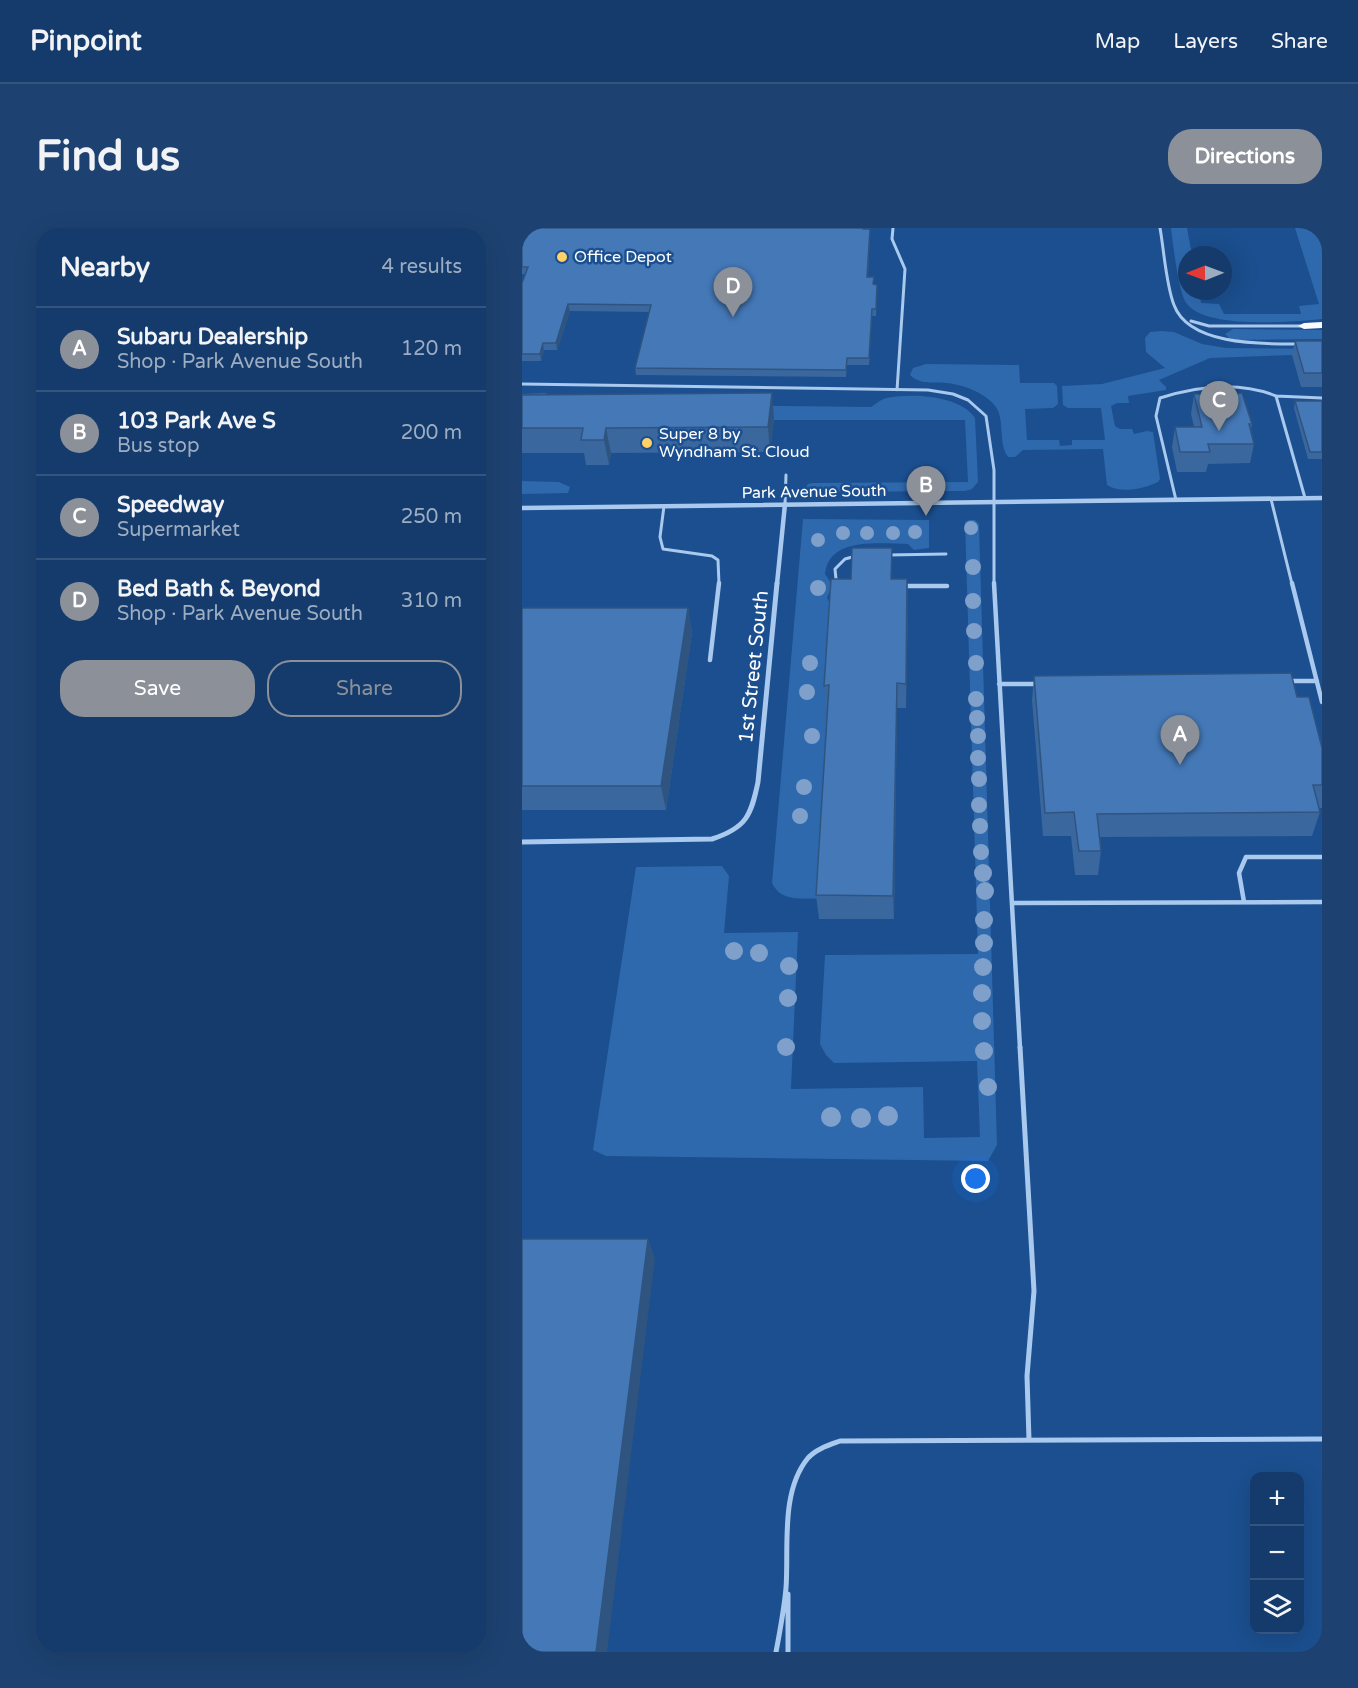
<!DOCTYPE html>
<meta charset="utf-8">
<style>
:root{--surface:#143b6b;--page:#1d4271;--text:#f1f3f6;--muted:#9dadc1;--line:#33557e;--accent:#8c9099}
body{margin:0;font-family:"Varela Round",sans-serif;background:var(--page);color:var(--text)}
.controls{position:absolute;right:18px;bottom:18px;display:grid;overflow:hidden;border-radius:12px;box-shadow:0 6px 24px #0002}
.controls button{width:54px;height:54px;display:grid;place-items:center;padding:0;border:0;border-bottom:2px solid var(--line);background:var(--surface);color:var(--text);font:30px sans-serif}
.compass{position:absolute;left:656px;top:18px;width:54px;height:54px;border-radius:50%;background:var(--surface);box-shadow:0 6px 24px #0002;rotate:269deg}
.you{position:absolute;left:454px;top:951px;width:21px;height:21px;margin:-15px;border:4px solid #fff;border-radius:50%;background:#1a73e8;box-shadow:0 0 0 9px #1a73e833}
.badge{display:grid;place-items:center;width:39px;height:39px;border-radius:50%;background:var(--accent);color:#fff;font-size:20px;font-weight:700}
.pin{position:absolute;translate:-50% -50px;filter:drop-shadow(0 2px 3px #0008)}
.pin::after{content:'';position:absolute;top:32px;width:21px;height:18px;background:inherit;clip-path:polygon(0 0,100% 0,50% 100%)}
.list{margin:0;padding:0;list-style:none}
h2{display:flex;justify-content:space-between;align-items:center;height:78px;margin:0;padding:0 24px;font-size:26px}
h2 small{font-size:20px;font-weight:400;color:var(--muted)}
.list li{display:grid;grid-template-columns:39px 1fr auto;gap:18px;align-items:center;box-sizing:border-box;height:84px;padding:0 24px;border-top:2px solid var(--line)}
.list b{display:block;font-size:22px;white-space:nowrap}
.list p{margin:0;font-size:20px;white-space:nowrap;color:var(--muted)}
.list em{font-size:20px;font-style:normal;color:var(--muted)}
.actions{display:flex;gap:12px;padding:18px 24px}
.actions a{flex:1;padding:14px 0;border:2px solid var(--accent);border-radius:24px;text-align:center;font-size:21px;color:var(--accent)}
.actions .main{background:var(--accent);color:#fff}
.icon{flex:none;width:33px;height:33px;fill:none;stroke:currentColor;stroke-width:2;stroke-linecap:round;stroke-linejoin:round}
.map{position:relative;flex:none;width:800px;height:1424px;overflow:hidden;border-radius:24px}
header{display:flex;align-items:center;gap:36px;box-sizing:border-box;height:84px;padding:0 30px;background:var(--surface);border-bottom:2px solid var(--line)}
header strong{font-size:28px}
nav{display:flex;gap:33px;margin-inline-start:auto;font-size:21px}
.intro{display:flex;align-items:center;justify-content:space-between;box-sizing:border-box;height:144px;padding:0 36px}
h1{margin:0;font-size:42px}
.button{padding:15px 27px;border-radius:24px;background:var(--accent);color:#fff;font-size:21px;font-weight:700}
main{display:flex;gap:36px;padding:0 36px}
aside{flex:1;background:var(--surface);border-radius:24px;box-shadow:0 6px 24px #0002}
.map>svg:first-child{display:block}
</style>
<header>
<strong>Pinpoint</strong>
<nav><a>Map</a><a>Layers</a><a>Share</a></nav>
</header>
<div class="intro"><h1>Find us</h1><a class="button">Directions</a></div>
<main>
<aside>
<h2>Nearby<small>4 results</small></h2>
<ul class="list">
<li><span class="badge">A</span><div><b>Subaru Dealership</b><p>Shop · Park Avenue South</p></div><em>120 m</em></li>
<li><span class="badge">B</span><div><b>103 Park Ave S</b><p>Bus stop</p></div><em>200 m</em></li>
<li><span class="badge">C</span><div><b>Speedway</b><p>Supermarket</p></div><em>250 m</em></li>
<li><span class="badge">D</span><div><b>Bed Bath &amp; Beyond</b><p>Shop · Park Avenue South</p></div><em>310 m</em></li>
</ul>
<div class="actions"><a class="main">Save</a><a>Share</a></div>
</aside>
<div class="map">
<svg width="800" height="1424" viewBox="0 0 800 1424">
<rect width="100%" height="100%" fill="#1b4f8f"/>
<!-- green -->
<path fill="#2e69ad" d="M649,0h16l5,27h-5v36h12l2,12 18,1 5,10h77l-2,-8 20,-2 -24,-76h27v91c-30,3 -122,11 -137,-18 -7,-13 -12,-57 -14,-73z
M711,101l89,1v9l-85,1 -8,-2 -4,-4z
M640,103l12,1 28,12 24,4 96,1v5l-112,4 -51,22 7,7v3l-38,6 1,7h-12l-6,3 4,20 5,3h12l2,5 13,-3 6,1 7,47 -2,3c-15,7 -37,12 -51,3l-4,-36 -80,1 -8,7h-7c-10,-14 -3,-36 -12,-50 -10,-14 -34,-23 -50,-24 -13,-1 -26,2 -36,-8l3,-7 13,-4 93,1 1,18h34l3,3 1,18 -5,4 -28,1 2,31h32l1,6 12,-1v-5h33l-4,-32h-33l-5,-3 -1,-19 40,-2 63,-16 -19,-16 -1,-14 5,-6z
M23,165l11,6 135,-5 4,2v9l176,2c5,-3 10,-8 16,-9 24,-5 73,-3 88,20l3,64 -6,7 -7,2 -152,1 -8,-3 3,-5 5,-1 155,-1 -3,-62h-443v-26z
M0,253l37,1 11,5 -2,6 -46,1z
M281,291l126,1v28l-15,2 -6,-6c-27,0 -79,-8 -83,30l8,12 -6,11 2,5 3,2 -1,106 -11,189c-19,-1 -39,3 -48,-16z
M447,292h6l4,4 18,621 -9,16 -382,-5 -13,-6 43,-283 86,-1 7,10 -5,57 74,-1 -7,157 132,-2 1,51 56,-1 -3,-76 -143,2 -8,-8 -6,-11 5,-89 153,-1 -13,-432z"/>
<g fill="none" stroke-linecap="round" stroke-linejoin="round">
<!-- service-far2 -->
<path stroke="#a9c9ee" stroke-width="3" d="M371,0l-1,11 13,30 -8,121
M638,0c4,22 6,57 14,77 15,41 90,39 125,39
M669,93l18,5h95
M0,156l406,6 25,4 15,6 18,16 8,54v114
M783,270l-29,-102 46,2
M749,271l21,85
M654,272l-20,-84 4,-18c38,-12 79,-17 116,-2
M263,276l1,-29
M142,278l-4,31 3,12 49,7 6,4 1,24
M366,327l58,-1
M319,355l-5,-4 -1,-10 10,-10 11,-3"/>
<!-- service-far1 -->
<path stroke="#a9c9ee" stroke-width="4.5" d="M472,355l26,465
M770,355l30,119
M380,358h45
M188,432l9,-77
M768,453h27
M477,456h40
M722,674l-5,-29 7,-16h76
M491,675l309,-1"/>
<!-- service -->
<path stroke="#a9c9ee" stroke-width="5" d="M498,819l14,244 -7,85 2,64
M266,1366v58
M254,1424c4,-21 8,-42 10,-64 3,-40 -6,-96 22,-130 8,-9 21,-13 32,-17l482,-2"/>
<!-- minor-far1 -->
<path stroke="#a9c9ee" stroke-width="4.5" d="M0,280l800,-10
M255,356l8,-80"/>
<!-- minor -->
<path stroke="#a9c9ee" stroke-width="5" d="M0,614l190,-3c34,-11 39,-23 46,-57l19,-199"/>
<!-- trunk -->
<path fill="#f8faff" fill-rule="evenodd" d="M800,94v6l-18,1 -6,-3 6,-3z"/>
</g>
<!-- trees -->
<g fill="#7ea0ca">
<circle cx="449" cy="300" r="7"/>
<circle cx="393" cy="304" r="7"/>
<circle cx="321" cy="305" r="7"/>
<circle cx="345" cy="305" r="7"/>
<circle cx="371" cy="305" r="7"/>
<circle cx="296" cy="312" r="7"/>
<circle cx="451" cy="339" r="8"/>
<circle cx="296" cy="360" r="8"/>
<circle cx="451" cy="373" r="8"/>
<circle cx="452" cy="403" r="8"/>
<circle cx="288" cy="435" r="8"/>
<circle cx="454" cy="435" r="8"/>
<circle cx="285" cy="464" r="8"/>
<circle cx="454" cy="471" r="8"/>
<circle cx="455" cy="490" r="8"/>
<circle cx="290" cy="508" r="8"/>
<circle cx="456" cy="508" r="8"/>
<circle cx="456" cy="530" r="8"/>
<circle cx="457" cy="551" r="8"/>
<circle cx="282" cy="559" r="8"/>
<circle cx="457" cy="577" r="8"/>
<circle cx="278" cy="588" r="8"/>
<circle cx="458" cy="598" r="8"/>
<circle cx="459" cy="624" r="8"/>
<circle cx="461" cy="645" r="9"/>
<circle cx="463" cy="663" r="9"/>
<circle cx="462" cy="692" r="9"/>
<circle cx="462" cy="715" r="9"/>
<circle cx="212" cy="723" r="9"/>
<circle cx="237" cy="725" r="9"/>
<circle cx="267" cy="738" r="9"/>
<circle cx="461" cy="739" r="9"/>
<circle cx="460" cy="765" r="9"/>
<circle cx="266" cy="770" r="9"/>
<circle cx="460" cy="793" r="9"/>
<circle cx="264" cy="819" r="9"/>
<circle cx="462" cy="823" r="9"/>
<circle cx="466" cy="859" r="9"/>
<circle cx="366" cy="888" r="10"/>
<circle cx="309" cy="889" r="10"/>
<circle cx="339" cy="890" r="10"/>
</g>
<!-- wall -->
<path fill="#3a679d" d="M11,0h331l-1,1h7l-2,48 6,7 3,1v7l-1,24h-4l-3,49h-22l-1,12 -210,-2 -1,-7 14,-56 -79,-1 -13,39h-13l-3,11h-19v-78l3,-9h-3v-26z
M773,113h27v46h-21l-9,-32z
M672,166l58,30 -1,5 3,15 -4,19 -42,1 -2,8h-29l-5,-25 3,-20h19l-3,-13z
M0,167l252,23 -4,34 -159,1 -2,12h-23l-2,-12h-62z
M773,173h27v58h-14l-14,-51z
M370,351h15l1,24 -2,105h-9l-3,211h-75l-3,-24 11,-185h-1l-2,-24z
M0,380h166l4,25 -26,177h-144z
M512,448l263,21 25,51v60h-3l1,4 -8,24 -212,1 1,14 -3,24h-23l-4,-39h-28l-11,-136z"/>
<!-- shaded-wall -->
<path fill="#305480" d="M46,76l2,7 -13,39 -1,-7z
M21,115l1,7 -3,11 -1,-7z
M250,165l2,25 -4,34 -2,-25z
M84,200l5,25 -2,12 -5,-25z
M385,351l1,24 -2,105v-24z
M166,380l4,25 -26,177 -5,-24z
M375,455v25l-3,211 -1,-23z
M126,1011l7,19 -48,394h-11z"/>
<!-- building -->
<path fill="#4478b7" stroke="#305480" stroke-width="1.5" d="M11,0h330v1h7l-3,48h7l-1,7 4,1 -1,24h-4l-3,49h-22l-1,12 -211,-2 16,-63 -83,-1 -12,39h-13l-3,11h-18v-71l6,-16h-6v-19l1,-6z
M773,113h27v32h-18z
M250,165l-4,34 -162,1 -2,12h-23l2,-12h-61v-33z
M720,165l10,31h-3l5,20h-46l2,8h-30l-5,-25h27l-8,-33z
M773,173h27v51h-12z
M330,320h40l-1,31h16l-1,105 -9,-1 -4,213 -77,-1 13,-210 -5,1 7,-107h20z
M0,380h166l-27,178h-139z
M769,445l6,24h12l13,51v37h-9l7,27 -223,2 4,37h-22l-5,-39 -29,1 -11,-137z
M0,1011h126l-52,413h-74z"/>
<!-- markers -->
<g fill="#ffd166" stroke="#1b4f8f" stroke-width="2">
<circle cx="40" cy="29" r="6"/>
<circle cx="125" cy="215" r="6"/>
</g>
<g text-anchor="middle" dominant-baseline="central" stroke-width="5" stroke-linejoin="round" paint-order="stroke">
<!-- far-poi labels -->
<g font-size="16" fill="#fff" stroke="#1b4f8f" text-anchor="start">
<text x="52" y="29">Office Depot</text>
<text x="137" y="206">Super 8 by<tspan x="137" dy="18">Wyndham St. Cloud</tspan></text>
</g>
<!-- far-street labels -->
<g font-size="16" fill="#fff" stroke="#1b4f8f">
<text transform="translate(292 264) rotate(-1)">Park Avenue South</text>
</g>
<!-- street labels -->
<g font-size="20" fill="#fff" stroke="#1b4f8f">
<text transform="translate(232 439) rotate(-84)">1st Street South</text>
</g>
</g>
</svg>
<div class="controls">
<button>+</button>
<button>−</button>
<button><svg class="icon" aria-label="layers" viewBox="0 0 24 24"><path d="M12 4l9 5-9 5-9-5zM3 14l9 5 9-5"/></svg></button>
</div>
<svg class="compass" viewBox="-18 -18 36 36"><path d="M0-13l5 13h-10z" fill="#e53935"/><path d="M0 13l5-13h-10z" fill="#9dadc1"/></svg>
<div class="you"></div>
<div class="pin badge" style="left:658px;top:537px">A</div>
<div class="pin badge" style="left:404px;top:288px">B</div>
<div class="pin badge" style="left:697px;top:203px">C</div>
<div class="pin badge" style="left:211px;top:89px">D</div>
</div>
</main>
